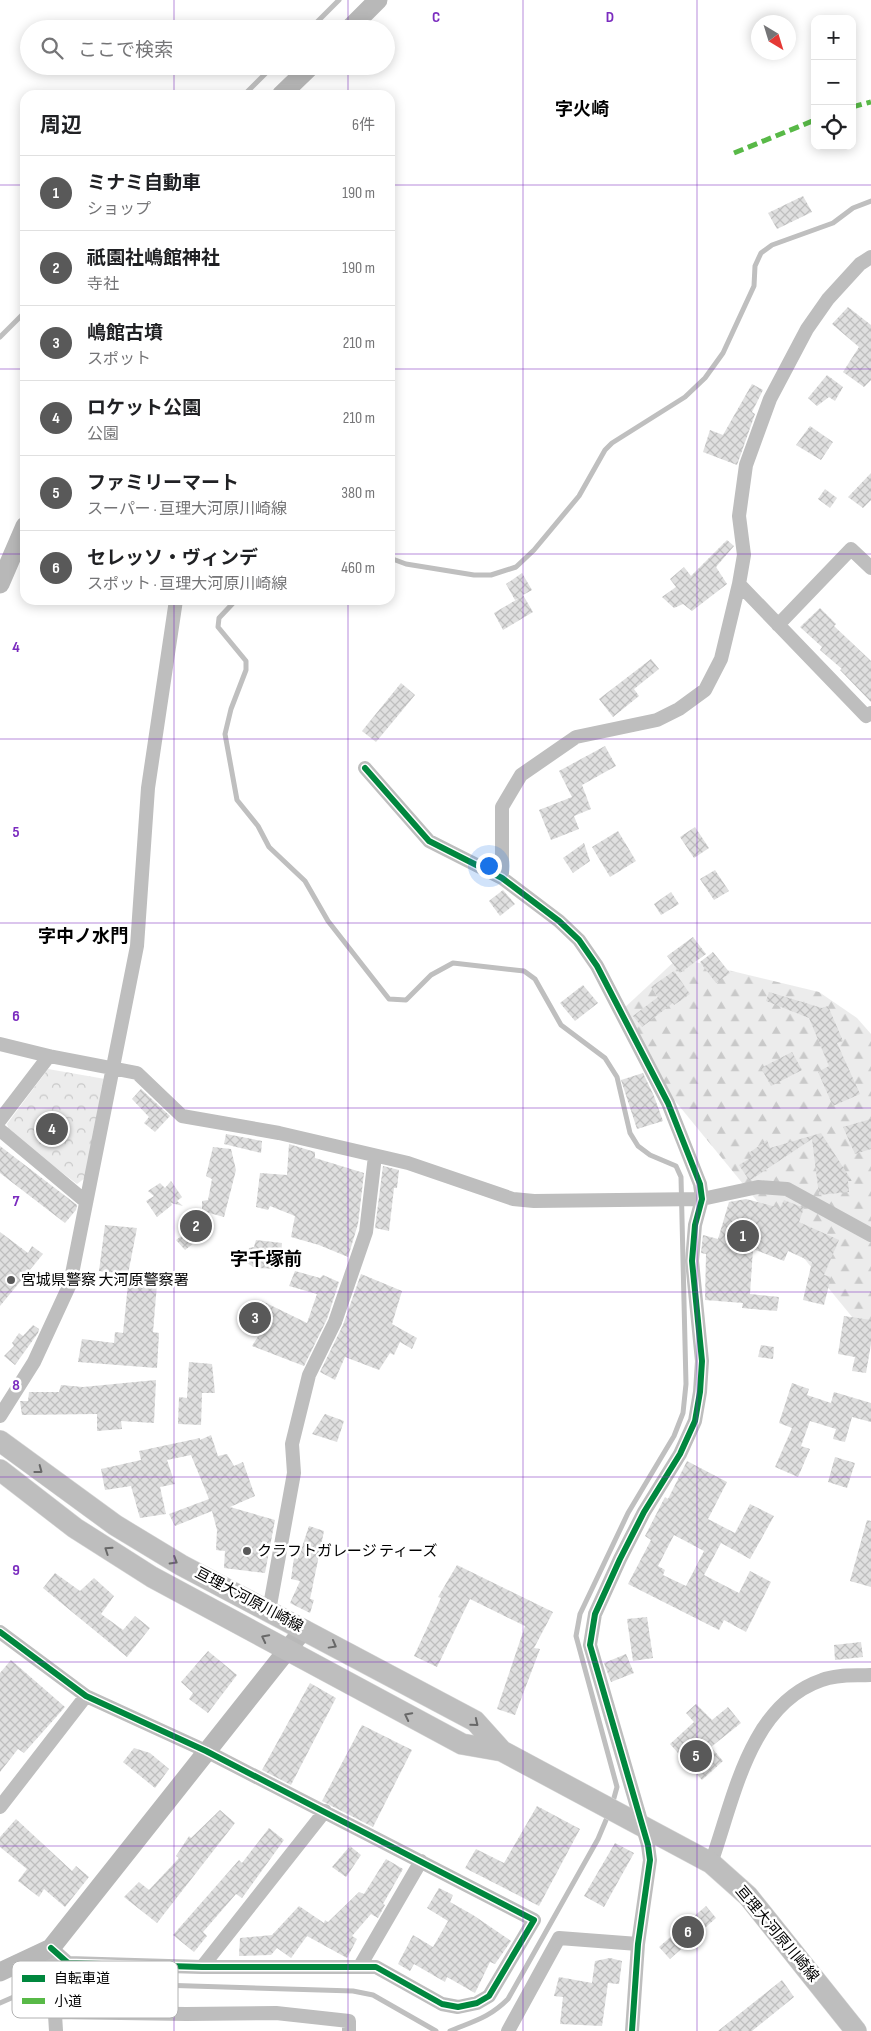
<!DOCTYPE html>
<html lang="ja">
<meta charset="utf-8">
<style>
:root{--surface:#fff;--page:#f2f2f2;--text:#202124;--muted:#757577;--line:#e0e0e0;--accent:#595959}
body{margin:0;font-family:"Sofia Sans Condensed","Noto Sans JP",sans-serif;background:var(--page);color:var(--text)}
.controls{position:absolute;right:15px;top:15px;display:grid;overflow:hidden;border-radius:10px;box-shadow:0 2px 12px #0003}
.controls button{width:45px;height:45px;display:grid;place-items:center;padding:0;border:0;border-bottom:1px solid var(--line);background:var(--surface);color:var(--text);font:25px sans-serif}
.compass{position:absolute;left:751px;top:15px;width:45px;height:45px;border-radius:50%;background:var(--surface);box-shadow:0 2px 12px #0003;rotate:142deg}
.you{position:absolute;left:488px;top:865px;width:18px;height:18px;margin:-12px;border:4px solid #fff;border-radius:50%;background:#1a73e8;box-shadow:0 0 0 8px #1a73e833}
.badge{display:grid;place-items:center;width:32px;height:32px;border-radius:50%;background:var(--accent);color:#fff;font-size:16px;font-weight:700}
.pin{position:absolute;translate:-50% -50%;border:2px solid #fff;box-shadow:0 1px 5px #0006}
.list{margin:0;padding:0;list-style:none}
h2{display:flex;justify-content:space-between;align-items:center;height:65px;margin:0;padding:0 20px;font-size:21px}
h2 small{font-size:16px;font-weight:400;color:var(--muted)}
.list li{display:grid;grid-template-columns:32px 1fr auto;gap:15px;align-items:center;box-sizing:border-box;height:75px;padding:0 20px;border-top:1px solid var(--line)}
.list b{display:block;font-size:19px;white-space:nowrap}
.list p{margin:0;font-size:16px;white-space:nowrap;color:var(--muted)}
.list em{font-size:16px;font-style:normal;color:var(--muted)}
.icon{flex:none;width:28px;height:28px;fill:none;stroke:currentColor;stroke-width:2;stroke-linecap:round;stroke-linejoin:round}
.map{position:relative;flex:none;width:871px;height:2031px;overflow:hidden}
.search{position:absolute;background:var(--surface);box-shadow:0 2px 12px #0003;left:20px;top:20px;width:375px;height:55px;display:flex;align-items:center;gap:12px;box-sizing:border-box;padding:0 18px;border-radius:28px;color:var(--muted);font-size:19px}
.panel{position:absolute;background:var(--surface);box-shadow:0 2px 12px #0003;left:20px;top:90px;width:375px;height:515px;border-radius:15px}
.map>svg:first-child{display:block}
</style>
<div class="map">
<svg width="871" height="2031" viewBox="0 0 871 2031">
<defs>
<pattern id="forest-firs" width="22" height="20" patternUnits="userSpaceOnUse" patternTransform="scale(1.25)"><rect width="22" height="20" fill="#ececec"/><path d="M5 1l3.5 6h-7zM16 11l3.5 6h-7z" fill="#c9c9c9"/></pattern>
<pattern id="park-crowns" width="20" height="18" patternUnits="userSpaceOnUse" patternTransform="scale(1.25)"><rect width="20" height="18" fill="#ececec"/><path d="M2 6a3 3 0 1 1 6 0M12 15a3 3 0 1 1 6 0" fill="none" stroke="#c9c9c9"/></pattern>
<pattern id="building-cross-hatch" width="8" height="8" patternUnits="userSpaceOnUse" patternTransform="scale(1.25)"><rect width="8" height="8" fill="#dfdfdf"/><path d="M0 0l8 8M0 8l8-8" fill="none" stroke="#bebebe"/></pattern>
</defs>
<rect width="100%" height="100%" fill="#fff"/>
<!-- forest -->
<path fill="url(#forest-firs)" d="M678,958l141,34 38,26 14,16v306l-200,-244 -50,-85z"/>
<!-- park -->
<path fill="url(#park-crowns)" d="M48,1069l57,10 -20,99 -8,6 -67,-51 -3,-9z"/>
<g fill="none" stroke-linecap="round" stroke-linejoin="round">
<!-- stream -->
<path stroke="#bfbfbf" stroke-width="5" d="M310,29l29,-29
M244,95l29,-29
M0,337l25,-25
M390,558l16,6 68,11h17l25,-8 18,-17 45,-54 26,-46 7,-7 73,-46 20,-19 18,-25 31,-67 1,-20 6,-13 11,-8 61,-22 20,-15 18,-7
M236,600l-17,18 -1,9 28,34v9l-15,39 -6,25 12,66 21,26 11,21 36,34 23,40 61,78 17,1 25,-25 22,-12 71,8 11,8 26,46 44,33 12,19 13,56 8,13 12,9 26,11 5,11 5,207 -3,29 -9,23 -46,77 -48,101 -4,22 41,151 -5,18
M0,2003l41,-18 22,-3 290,9 20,4 63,36
M450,2031c24,-10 39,-13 58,-32l90,-160 11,-26"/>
</g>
<!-- building -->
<path fill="url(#building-cross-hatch)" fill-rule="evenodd" d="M803,196l9,16 -35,17 -9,-16z
M848,307l23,18v55l-7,7 -21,-15 16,-25 -27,-23z
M827,375l16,12 -8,14 -6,-4 -12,9 -9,-8z
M752,384l11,6 -11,22 3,2 -18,51 -34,-13 7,-22 13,5z
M810,426l23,16 -12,18 -25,-15z
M871,473v27l-8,8 -15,-11z
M825,489l12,9 -7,10 -12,-9z
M727,540l7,6 -18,21 11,17 -35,27 -9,-7 -9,4 -12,-11 14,-10 -6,-8 14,-12 7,9z
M522,573l10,17 -9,5 10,17 -30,18 -9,-17 27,-16 -6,3 -9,-16z
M820,608l16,16 -2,2 37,35v41l-31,-32 2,-1 -22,-19 2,-3 -22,-20z
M651,659l8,10 -25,20 5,7 -26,21 -14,-18z
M401,683l14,12 -39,47 -14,-11z
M605,746l11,20 -34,19 9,24 -17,7 5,13 -28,11 -12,-30 33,-13 -13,-26z
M695,827l14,21 -15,10 -14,-21z
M618,831l18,30 -26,16 -18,-30z
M584,843l6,18 -17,12 -10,-15z
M715,870l14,21 -15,9 -14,-21z
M503,890l12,14 -15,12 -11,-15z
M671,892l8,12 -18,11 -7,-11z
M693,937l13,17 -26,19 -13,-17z
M713,952l17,21 -14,10 -16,-21z
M674,971l16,23 -16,11 -1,-2 -31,24 -9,-11 25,-19 -7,-10z
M583,985l15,18 -23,18 -15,-18z
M769,992l53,16 6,-2 15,35 -6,2 23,51 -27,12 -15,-34 11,-6 -20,-48 -43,-17z
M792,1052l10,18 -31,16 -10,-18z
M643,1073l11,23 9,25 -26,8 -16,-49z
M141,1089l29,27 -15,16 -11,-9 5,-6 -17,-18z
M871,1119v30l-16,5 -12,-27z
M821,1133l31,48h-4l1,11 -30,3 -7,-56 -60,40 -3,1 -10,-15 13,-8 -3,-4 18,-13 3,8z
M226,1134l36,7 -1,12 -37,-9z
M289,1144l26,8v6l49,15 -6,51 -10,33 -29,-12 -28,-8 4,-21 -25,-10 -2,4 -12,-3 4,-34 27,2z
M0,1146l77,59 -1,5 -11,13 -65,-50z
M213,1147l18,2 5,21 -12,47 -22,-6v-10l6,-1 4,-21 -6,-3z
M383,1166l16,4 -2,18h-3l-5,43 -14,-3z
M171,1181l11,16 -5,4 6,5 -12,-3 1,2 -15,12 -11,-16 8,-5 -6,-5 12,-8 5,5z
M746,1199l34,9 4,-8 20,8 -5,14 40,18 -15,35 7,2 -7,28 -21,-5 9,-38 -24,-11 -4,10 -31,-12 -3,45 29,3 -2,14 -35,-3 1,-5 -38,-3 1,-46 -5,-1 2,-18 15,4 11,-37z
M105,1225l32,3 -9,46 -29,-3z
M190,1230l8,10 -13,10 -9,-10z
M0,1232l28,21 4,-7 11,8 -43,52z
M256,1240l26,3 -2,26 -25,-1 -8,-5 2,-15 5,-1z
M295,1271l25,7 3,-3 16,7 -12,37 -23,47 -52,-20 14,-22 -13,-4 9,-19 45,22 10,-29 -28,-8z
M361,1274l41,17 -10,33 25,14 -5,11 -12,-7 -6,13 -4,-2 -11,17 -34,-13 -10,23 -15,-8 23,-47z
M128,1284h29l-4,48 6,1 -2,35 -79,-6 4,-23 32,4 1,-11 8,1z
M844,1316l27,4v24l-5,29 -14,-2 3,-14 -17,-3z
M33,1325l6,4 -1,4 -23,32 -11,-9 10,-10 -2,-3 7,-10 4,3z
M761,1345l13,2 -1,12 -15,-2z
M189,1362l23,2 3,29h-13l-1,32 -23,-1 1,-27 8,1z
M156,1380l-2,43 -33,-2 1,8 -25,2v-17l-75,1 -2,-14h8l1,-9h30l2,-7 22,2z
M792,1383l17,6 -2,6 24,8 3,-11 37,11v19l-19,-5 -7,25 -12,-3 3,-10 -26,-8 -9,25 9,3 -12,28 -23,-10 17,-39 -13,-5z
M325,1414l19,7 -7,21 -25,-8z
M211,1435l7,21 9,-2 7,12 9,-4 12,34 -25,11 45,13 -10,53 -41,-5 1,-17 -9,-1 1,-20 -5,-19 -37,15 -6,-12 40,-15 -18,-44 -24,5 8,24 -15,3 6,27 -26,4 -9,-32 -26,4 -4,-21 40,-9 -2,-9 61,-13v2z
M835,1457l20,6 -8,25 -19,-6z
M687,1461l40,21 -19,37 27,14 15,-29 24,12 -24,43 -29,-16 -17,32 35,18 11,-22 21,11 -25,50 -22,-12 -5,10 -91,-46 23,-44 -6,-4 20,-39 3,2zM674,1535l30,16 -18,35 -23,-11 2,-5 -7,-4z
M867,1520l4,1v66l-21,-6z
M309,1526l15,5 -14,68 4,1 -4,13 -20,-10 10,-22 -9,-2 3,-21 4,1z
M457,1565l96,47 -19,36 6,1 -25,66 -18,-6 28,-83 -55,-27 -33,68 -23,-11 27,-58 -3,-1z
M55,1573l25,18 14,-13 20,18 -13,18 22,16 12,-14 15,12 -23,29 -84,-69z
M647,1617l6,41 -20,3 -6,-42z
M861,1642l2,15 -28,3 -1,-15z
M208,1651l29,24 -29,38 -19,-14 4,-6 -12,-11z
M626,1654l8,19 -23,9 -7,-19z
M11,1660l54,47 -41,46 -6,-4 -18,23v-99z
M310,1683l26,15 -45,87 -29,-15z
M696,1704l16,16 16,-13 13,16 -30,24 12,14 -21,19 -32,-36 24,-22 -8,-9z
M362,1725l50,25 -39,77 -51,-26z
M134,1748l16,5 19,16 -14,19 -32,-26z
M537,1806l43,23 -41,77 -74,-38 11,-19 28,14z
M220,1810l15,13 -78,100 -33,-26 15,-15 10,8 30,-32 -3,-2 13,-20 2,2z
M16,1819l56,52 4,-5 13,11 -24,30 -21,-18 -5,8 -21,-16 9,-12 -27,-22v-10z
M269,1828l15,12 -42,58 -6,-4 -33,38 4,4 -13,16 -21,-17 66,-75 3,3z
M615,1843l19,10 -30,54 -20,-11z
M350,1846l11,9 -15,22 -14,-10z
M386,1859l17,10 -20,35 2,1 -7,13 -7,-4 -19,22 5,3 -10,19 -40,-22 -16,22 -14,-10 -6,7 -32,1 1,-18 32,-3 27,-29 25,17 1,-3 3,2 31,-30 5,2z
M439,1888l14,7 -3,7 23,13 38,26 -16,23 -5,-2 -15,31 -28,-16 -2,5 -31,-18 -4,7 -12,-7 15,-29 20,12 15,-26 -21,-13z
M706,1906l10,12 -46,41 -11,-12z
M610,1958l12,3 -3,23 -11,-1 -6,43 -42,-2 3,-27 -9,-1 5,-19 33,6 3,-22z
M782,1980l12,17 -42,34h-34z"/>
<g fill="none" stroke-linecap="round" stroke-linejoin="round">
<!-- primary casing -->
<g stroke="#dbdbdb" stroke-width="22">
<path id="primary" d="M0,1441l115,84 66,40 294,156 27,30
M0,1470l75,58 77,49 310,167 40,7 209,112 37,33 108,135"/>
</g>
<!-- street -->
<path stroke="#bebebe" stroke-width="14" d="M739,584l127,132 5,-3
M778,625l73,-76 20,19
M365,768l64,73 73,37 57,43 20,19 18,26 71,137 32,81 2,15 -7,26 -3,36 10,100 -2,31 -5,29 -15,33 -36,58 -24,47 -25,55 -5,31 58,200 2,15 -12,84 -6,87
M502,878v-71l19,-32 55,-38 81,-17 22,-11 26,-19 16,-31 18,-75 5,-29 -5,-39 7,-51 24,-66 37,-70 21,-30 32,-35 11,-7
M0,1044l49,12 88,17 45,43 97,17 129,30 105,36 21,2 168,-2 56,-12 29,2 84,46
M0,1120l49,-64
M0,1130l85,71
M0,1416l34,-54 36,-78 67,-338 11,-158 28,-188
M269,1611l25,-138 -2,-29 17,-69 26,-53 31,-90 9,-76
M0,1632l86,64 120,55 328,169 -45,76 -12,7 -19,4 -16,-3 -66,-37h-174l-134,-4 -17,-15
M0,1807l86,-111
M711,1863c23,-64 38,-158 111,-183 15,-6 33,-4 49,-5
M51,1948l5,83
M360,1966l61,-105
M202,1967l123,-156
M55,2012l131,2 90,-1 73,8v10
M508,2031l51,-93 79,6"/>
<!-- secondary -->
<path stroke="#b8b8b8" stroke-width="19" d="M349,29l29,-29
M281,95l30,-29
M0,584l25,-58
M0,1972l51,-24 253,-319"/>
<!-- primary -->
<use href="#primary" stroke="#bebebe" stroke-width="21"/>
<!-- quiet -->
<path stroke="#58b947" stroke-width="5" stroke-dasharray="10 5" stroke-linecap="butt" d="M852,107l19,-5
M734,153l81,-33"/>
<!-- cycleway casing -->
<g stroke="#fff" stroke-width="9">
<path id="cycleway" d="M365,768l64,73 73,37 57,43 20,19 18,26 71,137 32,81 2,15 -7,26 -3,36 10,100 -2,31 -5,29 -15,33 -36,58 -24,47 -25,55 -5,31 58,200 2,15 -12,84 -6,87
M0,1632l86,64 120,55 328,169 -45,76 -12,7 -19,4 -16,-3 -66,-37h-174l-134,-4 -17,-15"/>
</g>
<!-- cycleway -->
<use href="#cycleway" stroke="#00873e" stroke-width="6"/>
</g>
<!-- one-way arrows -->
<defs><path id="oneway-chevron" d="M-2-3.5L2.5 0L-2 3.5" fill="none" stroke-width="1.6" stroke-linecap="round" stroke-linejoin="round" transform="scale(1.25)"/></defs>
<g stroke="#686868">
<use href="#oneway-chevron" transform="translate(39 1470) rotate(37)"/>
<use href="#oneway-chevron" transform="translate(108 1550) rotate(-146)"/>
<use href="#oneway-chevron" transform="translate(174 1561) rotate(31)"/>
<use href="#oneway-chevron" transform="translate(265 1638) rotate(-153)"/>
<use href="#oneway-chevron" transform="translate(333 1645) rotate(29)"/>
<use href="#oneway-chevron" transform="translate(408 1716) rotate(-153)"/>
<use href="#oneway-chevron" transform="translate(475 1723) rotate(39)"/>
</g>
<!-- grid -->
<path fill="none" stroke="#7b2cbf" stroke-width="1" stroke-opacity="0.55" d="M174,0v29M348,0v29M523,0v2031M697,0v2031M174,66v29M348,66v29M0,185h25M390,185h481M0,369h25M390,369h481M0,554h25M390,554h481M174,600v1431M348,600v1431M0,739h871M0,923h871M0,1108h871M0,1292h871M0,1477h871M0,1662h871M0,1846h871"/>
<!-- markers -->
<g fill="#595959" stroke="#fff" stroke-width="2">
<circle cx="11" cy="1280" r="5"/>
<circle cx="247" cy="1551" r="5"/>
</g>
<g text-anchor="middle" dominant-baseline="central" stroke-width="5" stroke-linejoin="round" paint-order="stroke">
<!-- poi labels -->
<g font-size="15" fill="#000" stroke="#fff" text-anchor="start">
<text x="21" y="1280">宮城県警察 大河原警察署</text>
<text x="257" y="1551">クラフトガレージ ティーズ</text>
</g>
<!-- street labels -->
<g font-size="15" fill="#000" stroke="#fff">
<text transform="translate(249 1600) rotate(28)">亘理大河原川崎線</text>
<text transform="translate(777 1934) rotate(50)">亘理大河原川崎線</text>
</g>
<!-- quarter labels -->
<g font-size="18" font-weight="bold" fill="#000" stroke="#fff">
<text x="582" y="109">字火崎</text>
<text x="83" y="936">字中ノ水門</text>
<text x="266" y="1259">字千塚前</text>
</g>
</g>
<!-- legend -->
<rect x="12" y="1961" width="166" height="57" rx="8" fill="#fff" stroke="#b2b2b2" stroke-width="1"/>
<rect x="22" y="1975" width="23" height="7" fill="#00873e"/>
<rect x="22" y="1998" width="23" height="6" fill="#58b947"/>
<g font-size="14" fill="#000">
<text x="54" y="1983">自転車道</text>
<text x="54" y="2006">小道</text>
</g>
<g font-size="16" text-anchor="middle" font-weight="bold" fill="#7b2cbf" stroke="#fff" stroke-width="5" stroke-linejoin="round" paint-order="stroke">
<text x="436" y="22">C</text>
<text x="610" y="22">D</text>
<text x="16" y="652">4</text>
<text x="16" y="837">5</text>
<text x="16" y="1021">6</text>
<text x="16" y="1206">7</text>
<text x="16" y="1390">8</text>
<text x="16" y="1575">9</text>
</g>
</svg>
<div class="controls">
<button>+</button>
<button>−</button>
<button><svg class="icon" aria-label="locate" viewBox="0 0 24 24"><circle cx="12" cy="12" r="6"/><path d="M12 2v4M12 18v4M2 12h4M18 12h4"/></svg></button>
</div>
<svg class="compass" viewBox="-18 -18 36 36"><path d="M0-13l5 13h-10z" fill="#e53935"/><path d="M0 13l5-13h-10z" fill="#757577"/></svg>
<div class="you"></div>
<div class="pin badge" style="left:743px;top:1236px">1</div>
<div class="pin badge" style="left:196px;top:1226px">2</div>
<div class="pin badge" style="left:255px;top:1318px">3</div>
<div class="pin badge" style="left:52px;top:1129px">4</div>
<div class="pin badge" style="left:696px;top:1756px">5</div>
<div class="pin badge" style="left:688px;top:1932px">6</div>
<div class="search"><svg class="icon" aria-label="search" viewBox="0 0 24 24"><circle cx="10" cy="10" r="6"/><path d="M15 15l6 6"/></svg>ここで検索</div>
<section class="panel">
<h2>周辺<small>6件</small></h2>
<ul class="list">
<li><span class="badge">1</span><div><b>ミナミ自動車</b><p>ショップ</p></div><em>190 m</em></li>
<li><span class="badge">2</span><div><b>祇園社嶋館神社</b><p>寺社</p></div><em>190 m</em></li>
<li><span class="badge">3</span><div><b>嶋館古墳</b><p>スポット</p></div><em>210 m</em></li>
<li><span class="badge">4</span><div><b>ロケット公園</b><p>公園</p></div><em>210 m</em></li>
<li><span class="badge">5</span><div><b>ファミリーマート</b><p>スーパー · 亘理大河原川崎線</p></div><em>380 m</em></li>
<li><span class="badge">6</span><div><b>セレッソ・ヴィンデ</b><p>スポット · 亘理大河原川崎線</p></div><em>460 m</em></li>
</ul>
</section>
</div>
